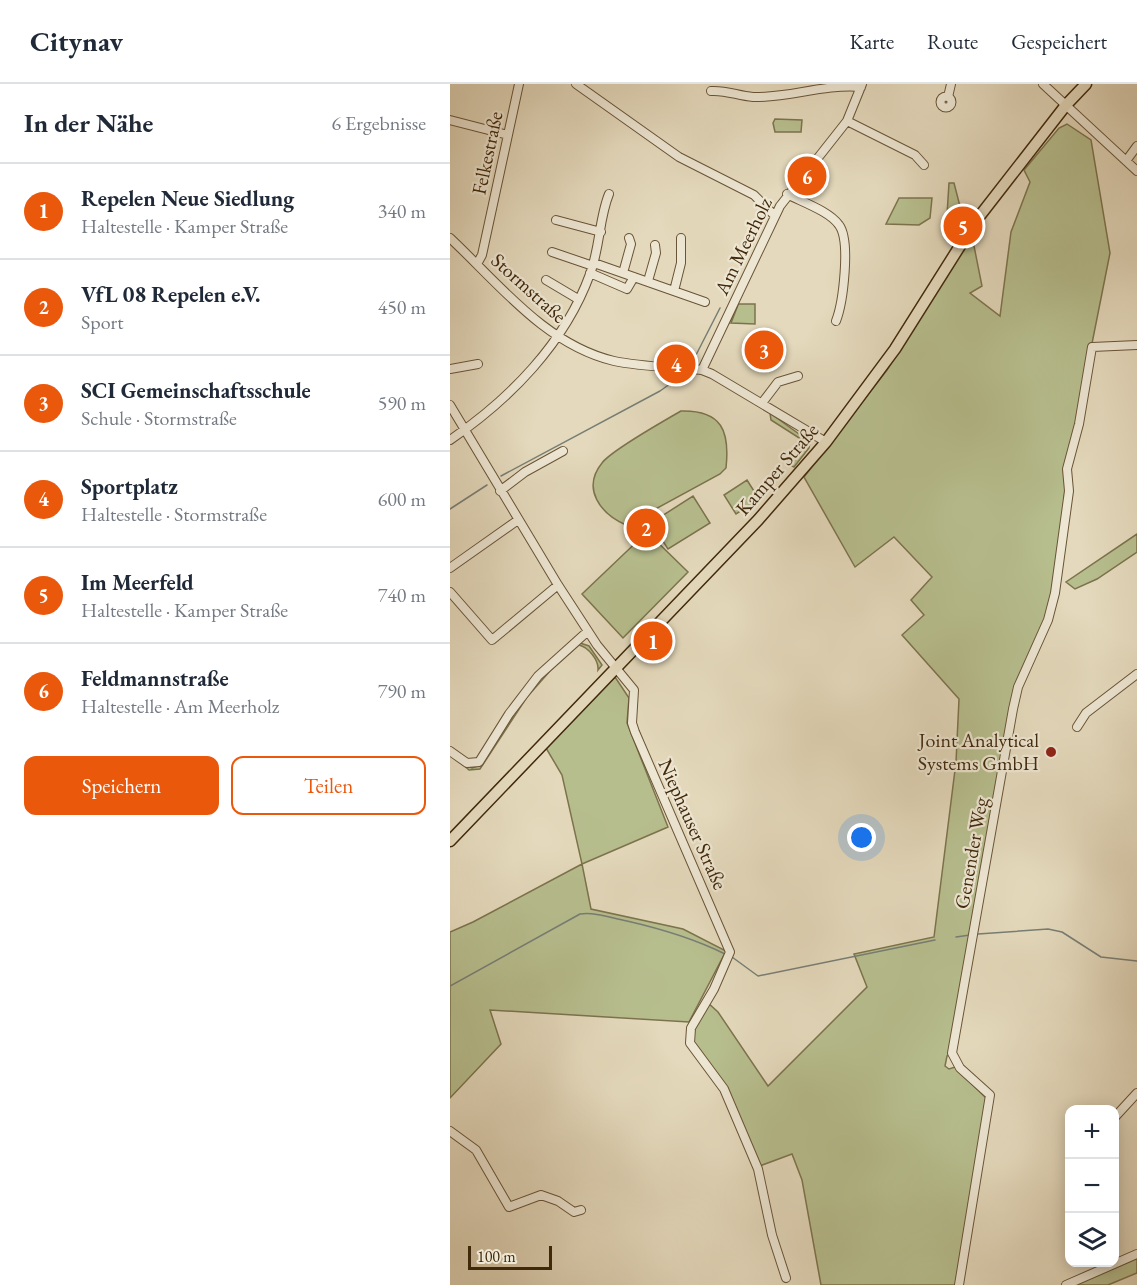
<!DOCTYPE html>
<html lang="de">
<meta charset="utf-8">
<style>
:root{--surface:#fff;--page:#f6f6f7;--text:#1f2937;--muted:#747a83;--line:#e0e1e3;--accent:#ea580c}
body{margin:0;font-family:"EB Garamond",serif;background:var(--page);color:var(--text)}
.controls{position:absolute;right:18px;bottom:18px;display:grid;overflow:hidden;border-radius:12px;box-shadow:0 3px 15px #0003}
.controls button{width:54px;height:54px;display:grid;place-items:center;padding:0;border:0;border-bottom:2px solid var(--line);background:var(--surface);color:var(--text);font:30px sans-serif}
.scale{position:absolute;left:18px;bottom:15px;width:84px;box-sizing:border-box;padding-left:6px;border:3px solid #40280a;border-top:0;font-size:16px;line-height:21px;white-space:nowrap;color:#40280a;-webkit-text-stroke:4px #ede6d3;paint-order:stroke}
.you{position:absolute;left:412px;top:754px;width:21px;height:21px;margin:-15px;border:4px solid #fff;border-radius:50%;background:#1a73e8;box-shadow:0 0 0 9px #1a73e833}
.badge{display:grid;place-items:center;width:39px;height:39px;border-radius:50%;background:var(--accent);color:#fff;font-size:20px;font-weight:700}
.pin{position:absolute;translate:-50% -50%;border:3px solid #fff;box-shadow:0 2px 6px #0006}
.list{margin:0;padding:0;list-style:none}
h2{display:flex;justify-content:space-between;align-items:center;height:78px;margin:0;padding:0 24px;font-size:26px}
h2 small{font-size:20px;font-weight:400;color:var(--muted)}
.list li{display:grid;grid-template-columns:39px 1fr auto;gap:18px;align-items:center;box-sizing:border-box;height:96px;padding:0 24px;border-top:2px solid var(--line)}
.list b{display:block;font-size:22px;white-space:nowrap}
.list p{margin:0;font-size:20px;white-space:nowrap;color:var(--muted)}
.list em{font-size:20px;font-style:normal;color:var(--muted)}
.actions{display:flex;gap:12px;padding:18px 24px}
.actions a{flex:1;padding:14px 0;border:2px solid var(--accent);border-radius:12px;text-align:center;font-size:21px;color:var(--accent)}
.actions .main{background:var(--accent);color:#fff}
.icon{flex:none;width:33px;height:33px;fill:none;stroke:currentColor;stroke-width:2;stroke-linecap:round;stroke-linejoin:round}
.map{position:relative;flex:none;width:687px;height:1201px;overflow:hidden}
header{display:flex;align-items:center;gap:36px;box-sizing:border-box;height:84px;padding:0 30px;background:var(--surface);border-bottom:2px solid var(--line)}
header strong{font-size:28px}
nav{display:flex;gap:33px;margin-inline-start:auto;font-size:21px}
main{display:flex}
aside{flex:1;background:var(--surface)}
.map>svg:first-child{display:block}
</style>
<header>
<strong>Citynav</strong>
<nav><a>Karte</a><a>Route</a><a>Gespeichert</a></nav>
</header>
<main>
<aside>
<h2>In der Nähe<small>6 Ergebnisse</small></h2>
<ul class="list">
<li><span class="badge">1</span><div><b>Repelen Neue Siedlung</b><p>Haltestelle · Kamper Straße</p></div><em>340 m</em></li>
<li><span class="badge">2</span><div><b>VfL 08 Repelen e.V.</b><p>Sport</p></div><em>450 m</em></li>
<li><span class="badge">3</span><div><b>SCI Gemeinschaftsschule</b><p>Schule · Stormstraße</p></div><em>590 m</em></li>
<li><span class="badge">4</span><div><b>Sportplatz</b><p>Haltestelle · Stormstraße</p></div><em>600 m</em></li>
<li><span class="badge">5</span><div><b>Im Meerfeld</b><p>Haltestelle · Kamper Straße</p></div><em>740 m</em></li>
<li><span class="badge">6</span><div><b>Feldmannstraße</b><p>Haltestelle · Am Meerholz</p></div><em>790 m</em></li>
</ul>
<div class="actions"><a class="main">Speichern</a><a>Teilen</a></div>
</aside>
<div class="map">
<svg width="687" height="1201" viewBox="0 0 687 1201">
<rect width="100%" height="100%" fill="#e4d9bc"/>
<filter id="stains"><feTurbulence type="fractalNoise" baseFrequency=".00333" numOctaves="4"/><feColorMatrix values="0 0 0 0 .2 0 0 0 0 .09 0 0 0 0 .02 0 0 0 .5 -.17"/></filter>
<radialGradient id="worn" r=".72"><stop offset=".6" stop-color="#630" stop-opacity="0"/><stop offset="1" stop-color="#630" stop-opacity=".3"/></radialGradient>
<!-- green -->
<path fill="#b7be8e" stroke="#7c734c" stroke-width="1.5" d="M325,35l27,1 -1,12h-26l-2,-9z
M617,40l24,16 19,113 -43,216 -12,124 -37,94 -66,366 -5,3 -2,10 4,3 6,-2 32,32 -31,186h-135l-19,-105 -10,-26 -35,13 -34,-82 -31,-42v-15l16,-25 10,9 50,74 99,-99 -13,-33 80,-17 22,-175 3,-63 -57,-64 22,-20 -13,-15 21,-23 -38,-40 -39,30 -51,-90 83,-107 85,-134 10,50 -12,7 30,23 11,-84 19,-50 -6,-12 35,-42z
M499,99h5l9,35 -5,16 -12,-3z
M449,114h33l-2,20 -11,7 -33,-1z
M288,220h17v20l-24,-1 7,-18 -10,20z
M231,327c41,-1 49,20 45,57l-6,6 -94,51c-25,-11 -45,-36 -24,-62 8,-11 65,-44 79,-52z
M320,329l40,29 -1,6 -15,19 -8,-4 3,-5 4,2 11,-19 -33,-21z
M297,396l12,19 -23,15 -12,-19z
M243,412l17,27 -42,26 -17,-26z
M197,448l41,40 -65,66 -41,-44z
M687,450v18l-40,27 -22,10 -9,-7z
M127,558l12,4 13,19 -4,5c1,-10 -10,-23 -19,-25l-29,26 -23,26 -47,72 -11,1 -8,-7 11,5 9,-3 56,-83z
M165,593l14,21 -2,25 41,104 -86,37 9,45 92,20 43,22 -37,71 -199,-12 11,34 -51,54v-166l23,-10 109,-58 -20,-89 -16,-27z
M687,1173v16l-29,12h-35z"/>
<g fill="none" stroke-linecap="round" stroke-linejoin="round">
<!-- stream -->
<path stroke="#777e75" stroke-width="1.5" d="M246,271l24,-47
M51,392l159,-85 21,-15
M0,425l37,-24
M528,850l70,-5 14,3 39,25 36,4
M506,853l14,-2
M282,873l26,19 177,-36
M0,902l130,-72c16,-2 31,4 47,7 35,8 66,17 98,33"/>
<!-- minor casing -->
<g stroke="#695436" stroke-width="10">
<path id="minor" d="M126,0l103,73 75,38 21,21
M593,0l94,87
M261,7c16,-1 27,5 42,6 37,1 69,-13 108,-10
M490.5 18a5.5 5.5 0 1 1 11 0a5.5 5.5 0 1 1-11 0Z
M498,13l3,-13
M0,36l58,15
M397,37l68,34 9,10
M676,77l11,-15
M337,110c15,8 42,17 52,31 12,16 4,78 -3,96
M106,136l45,12
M0,154c49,46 96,107 164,123 28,6 59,6 88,9l10,4 114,68
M102,168l41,14
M144,179l111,39
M27,180l5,-9 37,-171
M140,189l37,16 7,-12
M173,189l8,-29 -2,-6
M96,196l32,19
M198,197l8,-28 -1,-8
M224,207l7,-28v-25
M0,285l28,-5
M252,286l78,-164 67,-85 15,-37
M312,319l16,-21 20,-6
M0,321l108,180 39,60 37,45 -2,33 3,9 95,220 -16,37 -23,39 -1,15 34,46 34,80 14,66 14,43
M0,356c60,-41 115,-97 140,-166 10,-26 9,-56 19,-80
M50,407l25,-19 38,-21
M0,484l68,-48
M0,508l42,48 66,-55
M627,643l9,-14 51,-39
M0,667l17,12 12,-1 30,-48 29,-38 50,-45
M664,1034l23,-25
M0,1047l26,19 33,57 32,-12 17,6 16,11 7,-2
M509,1201l31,-190 -30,-27 -8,-15 61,-344 5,-22 30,-67 7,-27 14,-102 -2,-22 12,-45 13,-77 45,-2
M616,1201l71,-31"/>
</g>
<!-- major casing -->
<g stroke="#40280a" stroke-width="13">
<path id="major" d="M0,757l308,-321 68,-78 69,-93 80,-127 91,-117 20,-21"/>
</g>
<!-- minor -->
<use href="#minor" stroke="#ede6d3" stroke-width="8"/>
<!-- major -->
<use href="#major" stroke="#e4d9bc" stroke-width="10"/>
</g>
<!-- markers -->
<circle fill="#8f2418" stroke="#ede6d3" stroke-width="2" cx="601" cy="668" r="6"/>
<g text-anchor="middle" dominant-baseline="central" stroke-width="4.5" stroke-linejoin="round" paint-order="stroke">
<!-- street labels -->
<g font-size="20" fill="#40280a" stroke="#ede6d3">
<text transform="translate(37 69) rotate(-78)">Felkestraße</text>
<text transform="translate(293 162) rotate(-64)">Am Meerholz</text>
<text transform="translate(79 204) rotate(42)">Stormstraße</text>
<text transform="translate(327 385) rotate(-49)">Kamper Straße</text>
<text transform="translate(243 740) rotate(66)">Niephauser Straße</text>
<text transform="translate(521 769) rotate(-80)">Genender Weg</text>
</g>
<!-- poi labels -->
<g font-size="20" fill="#40280a" stroke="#ede6d3" text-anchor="end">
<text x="589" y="656">Joint Analytical<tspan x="589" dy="23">Systems GmbH</tspan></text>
</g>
</g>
<rect width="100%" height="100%" filter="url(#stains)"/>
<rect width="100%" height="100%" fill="url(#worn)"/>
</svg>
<div class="controls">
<button>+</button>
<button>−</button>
<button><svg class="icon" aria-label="layers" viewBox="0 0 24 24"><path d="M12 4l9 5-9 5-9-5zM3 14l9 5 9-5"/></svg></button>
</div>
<div class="scale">100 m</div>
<div class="you"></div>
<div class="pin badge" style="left:203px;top:557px">1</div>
<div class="pin badge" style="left:196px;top:444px">2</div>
<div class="pin badge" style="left:314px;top:266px">3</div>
<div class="pin badge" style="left:226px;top:280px">4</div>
<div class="pin badge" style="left:513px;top:142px">5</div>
<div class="pin badge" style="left:357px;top:92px">6</div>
</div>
</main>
